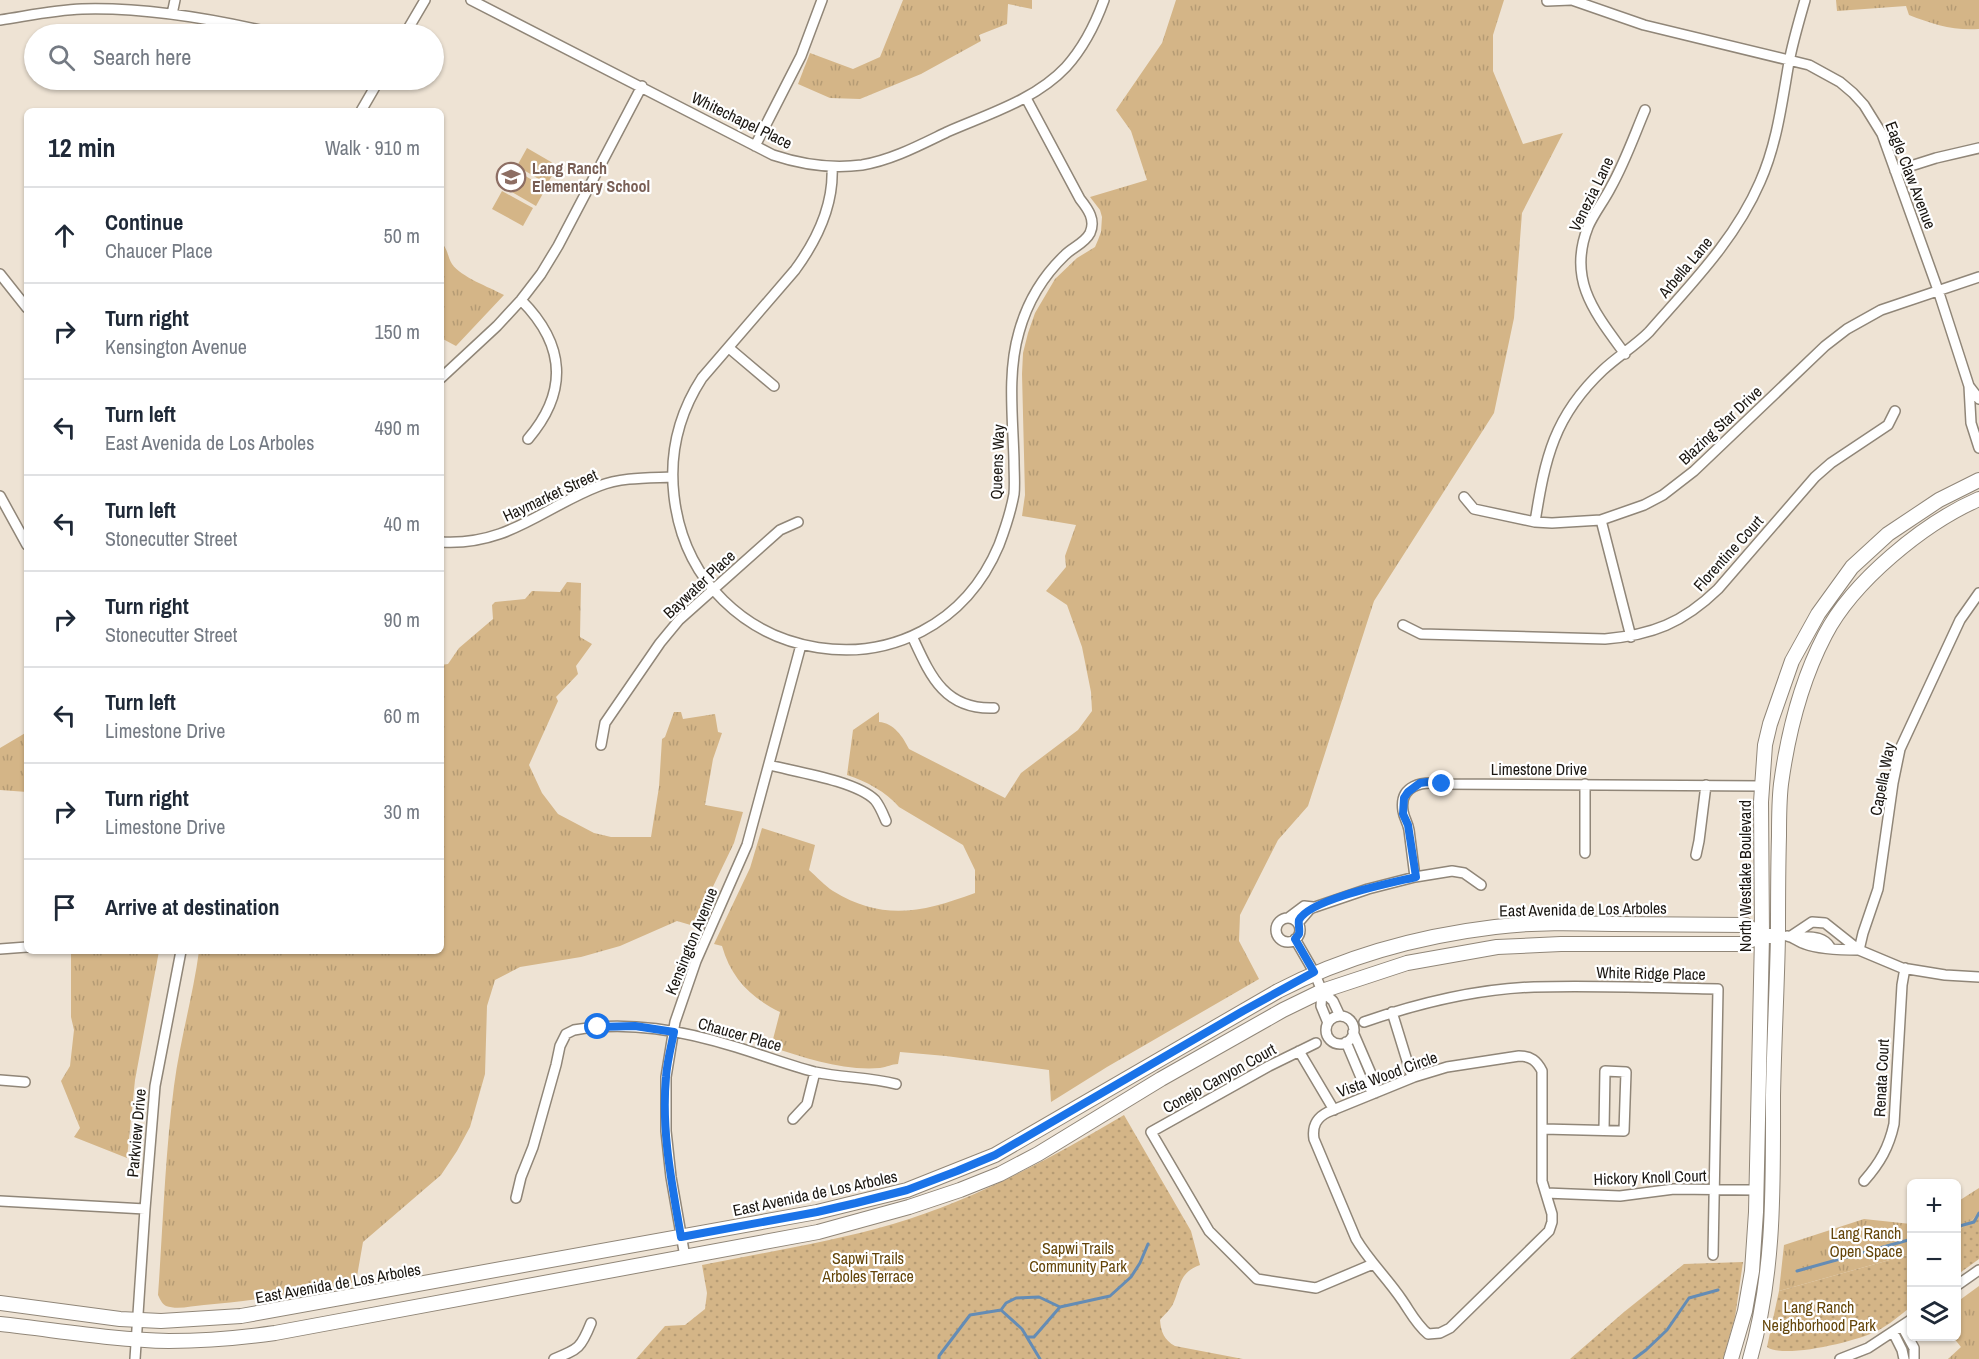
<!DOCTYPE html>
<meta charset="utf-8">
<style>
:root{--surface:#fff;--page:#f2f2f3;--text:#1f2937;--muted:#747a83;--line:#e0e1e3}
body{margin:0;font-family:"Archivo Narrow",sans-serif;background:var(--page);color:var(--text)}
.controls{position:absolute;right:18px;bottom:18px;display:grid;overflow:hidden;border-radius:9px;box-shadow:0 2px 4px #0004}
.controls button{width:54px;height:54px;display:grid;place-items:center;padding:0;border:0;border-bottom:2px solid var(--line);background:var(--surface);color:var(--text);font:30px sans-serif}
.stop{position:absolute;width:18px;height:18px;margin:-14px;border:4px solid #1a73e8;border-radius:50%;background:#fff}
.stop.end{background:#1a73e8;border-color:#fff;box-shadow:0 2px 6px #0008}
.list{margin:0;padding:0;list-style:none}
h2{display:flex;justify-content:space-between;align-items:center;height:78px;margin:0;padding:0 24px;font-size:26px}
h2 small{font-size:20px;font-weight:400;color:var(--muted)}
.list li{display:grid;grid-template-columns:39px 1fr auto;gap:18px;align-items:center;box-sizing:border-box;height:96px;padding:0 24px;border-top:2px solid var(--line)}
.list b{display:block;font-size:22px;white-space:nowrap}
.list p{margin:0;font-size:20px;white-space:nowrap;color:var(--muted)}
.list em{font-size:20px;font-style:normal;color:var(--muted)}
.icon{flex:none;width:33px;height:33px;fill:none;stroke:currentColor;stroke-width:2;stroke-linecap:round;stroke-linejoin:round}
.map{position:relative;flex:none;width:1979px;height:1359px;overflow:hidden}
.search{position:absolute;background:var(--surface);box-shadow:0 2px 4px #0004;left:24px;top:24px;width:420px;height:66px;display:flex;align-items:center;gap:15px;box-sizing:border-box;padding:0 21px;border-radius:33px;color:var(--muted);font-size:22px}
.panel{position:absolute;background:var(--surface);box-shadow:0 2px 4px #0004;left:24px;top:108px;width:420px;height:846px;border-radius:9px}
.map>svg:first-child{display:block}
</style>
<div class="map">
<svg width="1979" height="1359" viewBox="0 0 1979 1359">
<defs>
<pattern id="grass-tufts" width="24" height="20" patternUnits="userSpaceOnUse" patternTransform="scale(1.5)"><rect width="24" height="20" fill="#d4b587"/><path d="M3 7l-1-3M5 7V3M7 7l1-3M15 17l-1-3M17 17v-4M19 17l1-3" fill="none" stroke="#b59b74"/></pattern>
<pattern id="park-dots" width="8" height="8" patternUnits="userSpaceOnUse" patternTransform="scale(1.5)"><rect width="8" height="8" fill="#d4b587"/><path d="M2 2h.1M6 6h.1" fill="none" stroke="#b59b74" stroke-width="1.8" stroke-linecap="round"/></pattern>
</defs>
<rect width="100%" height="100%" fill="#eee3d4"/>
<!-- grass -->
<path fill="url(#grass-tufts)" d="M903,0h129v9l-24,-5 -1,20 -28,11 2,6 -60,33 -61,25 -30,-1 -32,-14 12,-31 43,16 27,-12z
M1176,0h328l-11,35v36l30,73 40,-11 -41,80 -8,105 -20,95 -120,188 -66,205 -30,34 -38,75 -1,26 20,38 -152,88 -56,35 -2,-32 -103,-14 -46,-4 -2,12c-6,0 -11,3 -18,4 -37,3 -74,-10 -109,-21l9,-35c-29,-14 -49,-34 -58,-66l-8,-2 36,-76 12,-40 53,17 -6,25c8,7 16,16 24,21 51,31 90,21 142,2v-23l-12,-25 -64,-38c-13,-15 -33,-26 -52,-32l6,-45 26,-18v10c15,1 24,15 30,27l96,49 16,-25 57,-43 14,-19 -1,-19 -9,-45 -15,-42 -21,-14 20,-24 -1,-11 11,-31 -54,-9 3,-21 -3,-121 1,-21 5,-20 7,-20 20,-34 22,-21 18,-11 3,-7 3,-8 1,-15 -2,-7 -10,-13 57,-17 -16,-49 -15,-21 46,-67z
M1836,0h143v29c-25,2 -47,-5 -70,-14l-3,-9 -69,5z
M441,242c8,9 6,14 11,22 9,13 37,23 52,31l-48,51 -15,-8z
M567,582l14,1 -1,54 12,7 -16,22 2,8 -22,23 2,4 -29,64 13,28 16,21 36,19 17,4h40l8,-50 3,-48 3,-2 9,-25h7l2,7 32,-5 3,18 4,1 -9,26 -8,46 38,7 -9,31 -40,83 -17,-5 -57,25 -39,11 -61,10 -25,13 -8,26 -2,68 -15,53 -13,24 -16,24 -78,67 -7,40c-51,10 -101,19 -152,23 -12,1 -27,5 -38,1 -4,-2 -6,-7 -8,-11 5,-69 7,-140 16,-209 6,-46 19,-90 25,-135h242v-286l7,-1 11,-16 34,-29 -1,-14 3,-3 30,-3 7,-8 28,1z
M27,732v60l-27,-2v-42z
M71,951h88l-24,129 -8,78 -53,-21 6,-9 -19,-47 9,-15 4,-36 -3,-13z
M1979,1188v26l-22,18v-30z
M1864,1219l47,5v30l-132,37 5,-46z
M1979,1286v73h-31l13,-12 -8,-10 3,-1 1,-34z"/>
<!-- park -->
<path fill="url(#park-dots)" d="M1124,1115l67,116 9,34c-22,8 -19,22 -27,39 -3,6 -9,11 -13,16 1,12 4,20 15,26l68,13h-607l29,-33 20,-1 20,-16 2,-16 -5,-28c64,-13 129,-23 191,-41 82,-24 158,-66 231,-109z
M1979,1214v45l-22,16v-43z
M1911,1254v53c-11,8 -22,18 -34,24 -22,11 -94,28 -110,16l12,-56z
M1743,1262l-8,55 -12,42h-153l54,-47 60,-48z"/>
<!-- pitch -->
<path fill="#d4b587" d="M527,148l31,18 -11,18 -30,-18z
M515,170l31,18 -10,18 -31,-18z
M502,191l31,17 -10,18 -31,-17z"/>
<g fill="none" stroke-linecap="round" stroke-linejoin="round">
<!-- stream -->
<path stroke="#648cb5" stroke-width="3" d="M1956,1227l18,-5 5,-9
M1797,1271l115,-32
M1001,1310l5,-7 10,-5 23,-1 21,10 50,-11 21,-19 9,-14 8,-19
M1027,1337h7l26,-30
M939,1359v-3l31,-41 31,-5 21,19 18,30
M1634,1359l12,-9 21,-20 22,-32 29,-8"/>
<!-- street casing -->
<g stroke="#908678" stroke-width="12">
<path id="street" d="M471,0l302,155c30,10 58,14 89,10 30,-5 58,-20 85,-33 41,-18 88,-32 119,-65 18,-20 29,-42 38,-67
M1572,0l72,25 165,40 31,17 13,11 11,12 18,29 56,156 31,96 2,37 8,25
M1547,1l24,-1
M172,14l3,-14
M0,20c27,-4 54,-10 82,-11 65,-2 132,10 195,25
M405,34l20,-34
M361,111l18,-31
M755,146l46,-90 21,-56
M832,167c2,38 -15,73 -37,103l-93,108c-24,37 -33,75 -28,118 20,175 256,213 325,49 6,-16 12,-34 15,-51 1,-10 0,-22 0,-33 -1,-42 -7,-88 5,-129 8,-29 24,-56 46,-77 8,-8 20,-12 25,-22 6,-13 -2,-24 -10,-34l-54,-101
M1895,171l41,-13 43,-10
M0,274l27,34
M521,300c44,44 48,91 7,139
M729,348l45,38
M1625,354c-30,-41 -58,-74 -37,-127 6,-14 16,-26 23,-40 14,-25 23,-51 34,-77
M441,378l56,-52 24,-26 20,-26 17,-28 84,-160
M1969,386l10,13
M0,496l27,49
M1464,497l10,12 61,13 17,1 49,-3 43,-15 19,-10 31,-24 131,-125 22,-17 34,-19 98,-33
M1601,520l30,117
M1535,522c10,-64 19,-106 68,-152 15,-14 32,-24 46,-38 41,-47 86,-92 111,-150 17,-38 22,-80 29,-120 4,-21 10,-41 16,-62
M441,542c67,4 101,-34 158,-56 23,-9 49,-8 73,-9
M1403,625l18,9 184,5c47,-4 78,-16 113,-50l97,-112 16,-14 57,-38 7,-14
M912,636c18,39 32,74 82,72
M601,745l4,-22 55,-80 19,-23 101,-90 18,-8
M769,765c28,7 87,16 106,35 5,6 8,14 11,21
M1585,853v-69
M1696,855l3,-14 7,-56
M1415,877c-2,-16 -4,-32 -6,-47 -1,-7 -5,-12 -6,-19 -4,-26 19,-30 39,-27l320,2
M1288,918l16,-12 9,1
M1276 930a12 12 0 1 1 24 0a12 12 0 1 1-24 0Z
M1298,923l12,-14 5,-2 53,-18 47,-12 37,-6 12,2 17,12
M1787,936c7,1 11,6 18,8 13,5 40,6 54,6
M1791,936l21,-14 13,1 34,27 43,18 43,7 34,2
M1793,936c14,2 29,-2 37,11
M1295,939l19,33 8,19 -1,15 7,17
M0,949l27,-2
M1859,950l4,-17 15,-44 15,-106 7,-34 60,-129 19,-27
M1322,991l11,10 7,15
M1392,1012l20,65
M1326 1030a14 14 0 1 1 28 0a14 14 0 1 1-28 0Z
M1364,1022c55,-19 112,-33 170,-35 61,-2 123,1 184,2l-5,266
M1353,1032l19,44 3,17
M1346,1042l16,38 13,13
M1316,1043l-47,23 -118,66 58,99 48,48 59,9 57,-24
M1299,1051l35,59
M1519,1056c12,0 18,5 23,15v110l10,33v8l-3,9 -99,97 -10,5 -12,1c-12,-10 -17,-21 -26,-34 -14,-21 -33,-39 -46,-61l-42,-100c-2,-13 2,-21 14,-27l86,-35 33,-10z
M0,1080l25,2
M793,1119l14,-15 8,-32
M1543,1129l81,2 2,-59 -21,-1 -1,59
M1864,1181c16,-18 25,-34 30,-57l8,-139 3,-17
M1546,1193l74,3 54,-7 82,1
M516,1198l5,-21 12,-30 23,-82 4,-19 6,-12 8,-4c54,-10 110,1 162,17 26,8 52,18 79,25 27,6 54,5 81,12
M0,1201l145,8
M685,1257l-14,-80 -5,-46v-54l9,-55 21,-61 51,-116 54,-200
M1956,1286l23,-16
M1902,1326l12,22v11
M1893,1332l9,18 2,9
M135,1359l10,-150 10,-123 26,-135
M554,1359c25,-10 27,-11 37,-36
M1840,1359l28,-11 44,-29"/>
</g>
<!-- secondary casing -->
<g stroke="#908678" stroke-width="16">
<path id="secondary" d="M0,1303l120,16 41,2 80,-5 576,-104 90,-22 88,-35 283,-164c68,-35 142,-55 217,-64 40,-5 79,-4 119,-3 44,0 88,1 132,1l16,11
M0,1324c56,6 113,16 169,17 36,0 71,-3 106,-8l543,-101 91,-25 51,-17 40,-16 38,-20 123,-75 122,-69 39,-19 85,-28 90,-16 64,-3h180l21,-8h16
M1731,1359l14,-48 7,-40 4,-59 6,-276 -1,-134 4,-57 5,-21 22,-63 26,-47 34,-47 36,-33 51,-34 40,-20
M1750,1359c25,-86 23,-174 23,-263 1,-54 4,-107 5,-161 0,-33 0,-66 1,-99 0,-17 0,-35 2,-52 7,-51 20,-103 44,-149 28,-54 99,-112 154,-136"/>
</g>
<!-- street -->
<use href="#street" stroke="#fff" stroke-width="9"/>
<!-- secondary -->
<use href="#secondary" stroke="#fff" stroke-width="14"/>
</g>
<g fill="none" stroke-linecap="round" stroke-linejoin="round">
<!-- route -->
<path stroke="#1a73e8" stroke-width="8" d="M598,1027l37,-1 39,6c-3,15 -7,30 -8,45 -5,54 6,107 15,160l136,-25 39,-9 51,-13 50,-19 38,-16 248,-144 71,-39 -19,-33 4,-5c1,-5 -1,-10 0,-14 11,-21 92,-37 117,-43l-8,-52 -5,-11 1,-16 4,-6 12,-9 7,-1 15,2"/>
</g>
<!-- icons -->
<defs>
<g id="school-ring" transform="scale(1.5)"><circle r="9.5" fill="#fff" stroke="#8d6e63" stroke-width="1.5"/><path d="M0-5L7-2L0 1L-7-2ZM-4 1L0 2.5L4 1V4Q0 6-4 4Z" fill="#8d6e63"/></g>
</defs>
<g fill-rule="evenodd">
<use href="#school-ring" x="511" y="177"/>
</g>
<g text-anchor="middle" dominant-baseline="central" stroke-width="4.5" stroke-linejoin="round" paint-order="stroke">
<!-- street labels -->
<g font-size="16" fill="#1a1611" stroke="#fff">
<text transform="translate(742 120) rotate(26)">Whitechapel Place</text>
<text transform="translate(1911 175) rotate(69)">Eagle Claw Avenue</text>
<text transform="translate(1591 194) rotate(-64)">Venezia Lane</text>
<text transform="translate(1685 267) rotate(-50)">Arbella Lane</text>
<text transform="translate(1720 425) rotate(-43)">Blazing Star Drive</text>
<text transform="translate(997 462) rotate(-88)">Queens Way</text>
<text transform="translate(550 495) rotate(-25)">Haymarket Street</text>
<text transform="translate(1728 553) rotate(-48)">Florentine Court</text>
<text transform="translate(699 584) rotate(-43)">Baywater Place</text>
<text x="1539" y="769">Limestone Drive</text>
<text transform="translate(1882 779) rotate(-79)">Capella Way</text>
<text transform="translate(1745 876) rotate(-90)">North Westlake Boulevard</text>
<text transform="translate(1583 909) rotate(-1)">East Avenida de Los Arboles</text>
<text transform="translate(691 941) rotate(-68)">Kensington Avenue</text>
<text transform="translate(1651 973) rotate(1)">White Ridge Place</text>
<text transform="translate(740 1034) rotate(16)">Chaucer Place</text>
<text transform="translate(1387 1074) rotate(-20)">Vista Wood Circle</text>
<text transform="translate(1219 1078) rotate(-29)">Conejo Canyon Court</text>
<text transform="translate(1881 1078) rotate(-87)">Renata Court</text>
<text transform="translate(136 1133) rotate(-85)">Parkview Drive</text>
<text transform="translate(1650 1177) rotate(-2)">Hickory Knoll Court</text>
<text transform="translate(815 1193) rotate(-12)">East Avenida de Los Arboles</text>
<text transform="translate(338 1283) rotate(-10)">East Avenida de Los Arboles</text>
</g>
<!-- education labels -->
<g font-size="16" font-weight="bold" fill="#785e54" stroke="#fff" text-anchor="start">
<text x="532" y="168">Lang Ranch<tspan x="532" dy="18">Elementary School</tspan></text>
</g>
<!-- park labels -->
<g font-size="16" fill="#644509" stroke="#fff">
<text x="1866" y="1233">Lang Ranch<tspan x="1866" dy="18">Open Space</tspan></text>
<text x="1078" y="1248">Sapwi Trails<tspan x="1078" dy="18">Community Park</tspan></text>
<text x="868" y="1258">Sapwi Trails<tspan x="868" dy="18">Arboles Terrace</tspan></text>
<text x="1819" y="1307">Lang Ranch<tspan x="1819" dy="18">Neighborhood Park</tspan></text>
</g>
</g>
</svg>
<div class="controls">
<button>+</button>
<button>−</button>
<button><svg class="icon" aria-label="layers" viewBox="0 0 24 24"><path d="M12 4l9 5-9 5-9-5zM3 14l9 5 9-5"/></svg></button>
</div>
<div class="stop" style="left:598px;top:1027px"></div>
<div class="stop end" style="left:1442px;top:784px"></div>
<div class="search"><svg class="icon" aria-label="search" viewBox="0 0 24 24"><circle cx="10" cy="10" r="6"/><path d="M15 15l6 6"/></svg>Search here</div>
<section class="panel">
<h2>12 min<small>Walk · 910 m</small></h2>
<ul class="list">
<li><svg class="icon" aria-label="ahead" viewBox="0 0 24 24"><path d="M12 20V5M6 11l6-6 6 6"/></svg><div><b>Continue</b><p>Chaucer Place</p></div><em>50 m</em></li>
<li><svg class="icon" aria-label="right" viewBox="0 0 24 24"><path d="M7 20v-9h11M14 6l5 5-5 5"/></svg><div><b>Turn right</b><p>Kensington Avenue</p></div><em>150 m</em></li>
<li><svg class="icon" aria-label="left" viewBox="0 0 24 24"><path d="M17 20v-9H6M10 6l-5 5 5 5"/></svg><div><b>Turn left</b><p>East Avenida de Los Arboles</p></div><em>490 m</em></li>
<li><svg class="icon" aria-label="left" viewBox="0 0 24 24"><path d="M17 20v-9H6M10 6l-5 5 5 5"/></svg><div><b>Turn left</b><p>Stonecutter Street</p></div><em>40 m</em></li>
<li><svg class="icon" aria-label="right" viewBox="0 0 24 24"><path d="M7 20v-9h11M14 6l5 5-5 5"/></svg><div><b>Turn right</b><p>Stonecutter Street</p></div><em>90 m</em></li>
<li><svg class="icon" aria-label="left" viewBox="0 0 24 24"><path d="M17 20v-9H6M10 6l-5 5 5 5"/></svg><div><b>Turn left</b><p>Limestone Drive</p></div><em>60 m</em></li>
<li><svg class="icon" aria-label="right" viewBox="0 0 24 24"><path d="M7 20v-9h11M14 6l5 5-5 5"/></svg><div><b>Turn right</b><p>Limestone Drive</p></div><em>30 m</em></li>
<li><svg class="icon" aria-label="arrive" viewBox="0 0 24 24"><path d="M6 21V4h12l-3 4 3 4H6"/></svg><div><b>Arrive at destination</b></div></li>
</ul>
</section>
</div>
